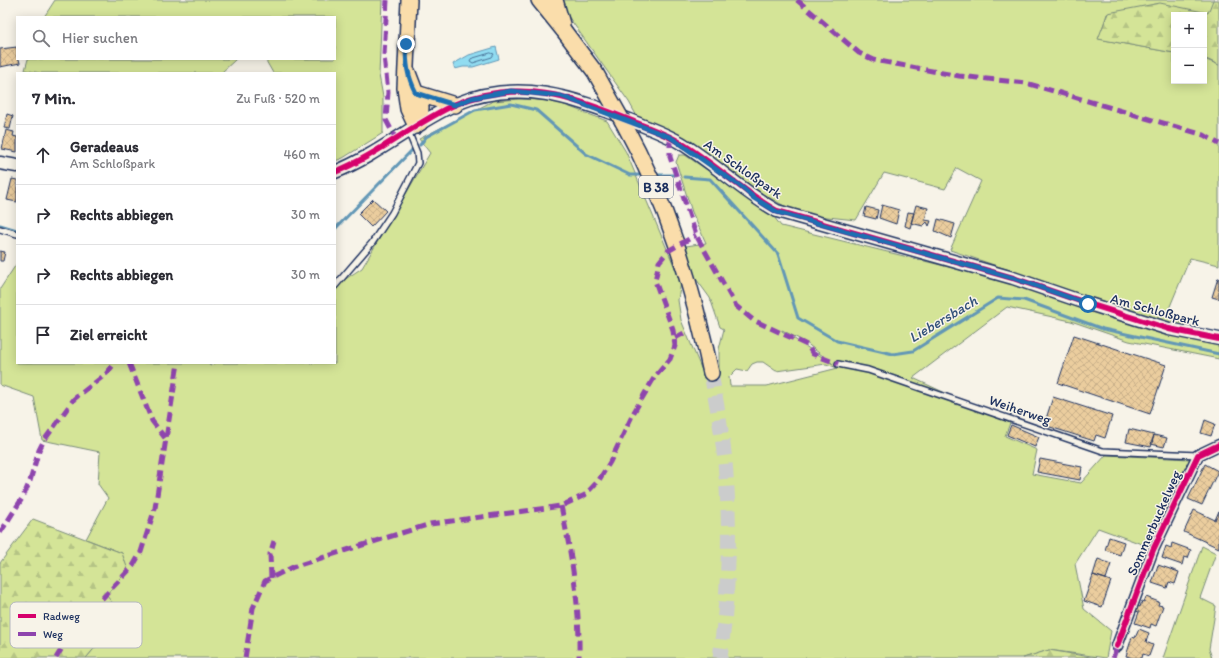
<!DOCTYPE html>
<html lang="de">
<meta charset="utf-8">
<style>
:root{--surface:#fff;--page:#f7f7f7;--text:#2b2b33;--muted:#7c7c81;--line:#e1e1e2}
body{margin:0;font-family:Itim,sans-serif;background:var(--page);color:var(--text)}
.controls{position:absolute;right:12px;top:12px;display:grid;overflow:hidden;border-radius:0px;box-shadow:0 2px 10px #0003}
.controls button{width:36px;height:36px;display:grid;place-items:center;padding:0;border:0;border-bottom:1px solid var(--line);background:var(--surface);color:var(--text);font:20px sans-serif}
.stop{position:absolute;width:12px;height:12px;margin:-9px;border:3px solid #1f6fb2;border-radius:50%;background:#fff}
.stop.end{background:#1f6fb2;border-color:#fff;box-shadow:0 1px 4px #0008}
.list{margin:0;padding:0;list-style:none}
h2{display:flex;justify-content:space-between;align-items:center;height:52px;margin:0;padding:0 16px;font-size:17px}
h2 small{font-size:13px;font-weight:400;color:var(--muted)}
.list li{display:grid;grid-template-columns:26px 1fr auto;gap:12px;align-items:center;box-sizing:border-box;height:60px;padding:0 16px;border-top:1px solid var(--line)}
.list b{display:block;font-size:15px;white-space:nowrap}
.list p{margin:0;font-size:13px;white-space:nowrap;color:var(--muted)}
.list em{font-size:13px;font-style:normal;color:var(--muted)}
.icon{flex:none;width:22px;height:22px;fill:none;stroke:currentColor;stroke-width:2;stroke-linecap:round;stroke-linejoin:round}
.map{position:relative;flex:none;width:1219px;height:658px;overflow:hidden}
.search{position:absolute;background:var(--surface);box-shadow:0 2px 10px #0003;left:16px;top:16px;width:320px;height:44px;display:flex;align-items:center;gap:10px;box-sizing:border-box;padding:0 14px;border-radius:0px;color:var(--muted);font-size:15px}
.panel{position:absolute;background:var(--surface);box-shadow:0 2px 10px #0003;left:16px;top:72px;width:320px;height:292px;border-radius:0px}
.map>svg:first-child{display:block}
</style>
<div class="map">
<svg width="1219" height="658" viewBox="0 0 1219 658">
<defs>
<pattern id="forest-firs" width="22" height="20" patternUnits="userSpaceOnUse"><rect width="22" height="20" fill="#d4e497"/><path d="M5 1l3.5 6h-7zM16 11l3.5 6h-7z" fill="#b5c485"/></pattern>
<pattern id="building-cross-hatch" width="8" height="8" patternUnits="userSpaceOnUse"><rect width="8" height="8" fill="#ebcd9e"/><path d="M0 0l8 8M0 8l8-8" fill="none" stroke="#c9b08a"/></pattern>
</defs>
<rect width="100%" height="100%" fill="#f7f3e8"/>
<filter id="ink" filterUnits="userSpaceOnUse"><feTurbulence type="fractalNoise" baseFrequency=".025" numOctaves="2"/><feDisplacementMap in="SourceGraphic" scale="8" xChannelSelector="R" yChannelSelector="G"/><feConvolveMatrix kernelMatrix="1 2 1 2 8 2 1 2 1" color-interpolation-filters="sRGB"/></filter>
<g filter="url(#ink)">
<!-- green -->
<path fill="#d4e497" stroke="#788a7a" fill-rule="evenodd" d="M55,0h327l-3,75 4,22v36l-40,25 -8,3v-88h-62l-8,-14h70v-42h-291z
M560,0h654l-5,13 -102,1 -8,25 75,14v28h30v-22l15,6v200l-29,-7 -24,58 25,10 -27,-3 -214,-73 31,-69 -24,-13 -12,21 -61,-16 -28,47 -57,-6 -155,-85 -15,-27 -66,-93z
M28,59h208l-15,14h-181l-15,-3z
M521,99l33,2 53,20 19,31 55,130 -3,18 3,20 22,53 16,-2v-22l5,-20 -4,-2 -10,-29 -16,-22 -8,-30 20,-3 -14,-31 -16,-50 3,-7h6l86,58 10,13 217,53 116,40 59,16 46,7v17l-90,-18 -58,-20 -64,-14 -94,71 97,45 -5,13 32,14 -5,24 49,9 25,-28 84,4 -43,87 -49,-18 -23,36 9,45 27,22 -5,27 -57,-8 -25,8h-938l25,-29 -5,-34 16,-42 -36,-14 22,-41 -10,-14 2,-32 -58,-12 -8,-43 -34,-12v-96l17,-26v100h192l1,3 5,-3h120v-77l27,-18 68,-115 -11,-14 74,-38zM782,330l23,12 28,22 -51,-33zM757,362h6l13,9 50,-7 12,4 -71,18h-37l-1,-9 8,-8 10,2 5,-7z
M1202,546l14,7 -16,45 16,8 -7,43 3,9h-49z"/>
<!-- forest -->
<path fill="url(#forest-firs)" stroke="#788a7a" d="M1213,0h6v65l-15,-7v-43h-30v38l-76,-14 10,-26 52,-10 48,10z
M33,519l89,34 6,17 -22,25 9,11 -4,23 -25,29h-86v-95z
M1049,650l47,8h-73z"/>
<!-- water -->
<path fill="#91dcf1" stroke="#6297b6" d="M496,47l3,12 -26,8h-10l-8,2 -2,-5 16,-9z"/>
<g fill="none" stroke-linecap="round" stroke-linejoin="round">
<!-- shore -->
<path stroke="#4a7499" stroke-width="1" d="M491,53l3,1 -2,3 -19,6 -3,-2 1,-2z"/>
<!-- stream -->
<path stroke="#6297b6" stroke-width="3" d="M420,145l6,-8 49,-27 36,-6 25,6 50,44 44,21h14
M653,175h21
M684,177l26,2 68,75 20,64 39,23 56,13 20,-3 85,-53 26,2 79,29 116,25
M0,225l17,5
M335,229l78,-80"/>
</g>
<!-- building -->
<path fill="url(#building-cross-hatch)" stroke="#1b2f5e" d="M17,47v12h2l1,4 -20,4v-18z
M7,114l6,2 -3,13 -6,-1z
M6,130l8,2 -1,4 4,1v15l-15,-3z
M12,179l5,1v22l-10,-2z
M373,199l13,12 -15,16 -13,-13z
M882,205l17,5 -3,14 -17,-6z
M916,205l12,3 -3,12 6,1 -2,5 -2,-4 -4,4 -12,-3z
M866,207l12,3 -2,9 -12,-3z
M908,212l6,1 -4,15 -5,-2z
M938,219l17,5 -4,14 -16,-7z
M0,251l5,1 -2,9h-3z
M1218,278h1v21l-7,-2z
M1074,335l92,30 -16,49 -92,-31z
M1053,397l59,19 -7,22 -9,-3 -2,6 -50,-16z
M1205,420l10,4 -4,12 -10,-3z
M1011,425l28,12 -4,10 -28,-12z
M1129,429l25,6 -3,12 -25,-5z
M1154,435l13,3 -3,9 -13,-3z
M1040,459l42,8 -2,13 -43,-8z
M1205,464l13,7 -16,34 -14,-6z
M1194,510l21,10 4,-9v37l-35,-16z
M1109,537l15,5 -4,13 -15,-5z
M1172,543l19,7 -3,8 -4,-1 -2,8 -20,-7 4,-12 5,2z
M1098,559l13,5 -5,15 -13,-4z
M1158,565l21,7 -4,12 -6,-2 -2,6 -15,-5z
M1093,575l18,6 -9,26 -18,-6z
M1146,597l13,5 -1,3 5,1 -7,20 -5,-2 -1,4 -15,-5 4,-11 -3,-1 2,-5 2,1 2,-6 2,1z
M1139,629l10,4 -3,9 7,3 -4,11 -6,-2 -1,4h-9l-7,-2 6,-19 3,1z"/>
<g fill="none" stroke-linecap="round" stroke-linejoin="round">
<!-- primary-tunnel -->
<path stroke="#cbcccc" stroke-width="15" stroke-dasharray="15 8" stroke-linecap="butt" d="M711,373c6,34 13,68 15,102 5,61 2,122 -6,183"/>
<!-- service casing -->
<g stroke="#1b2f5e" stroke-width="8">
<path id="service" d="M0,229l17,5
M335,286l37,-43 20,-30 26,-50 -1,-10 -9,-22
M838,364l30,6 235,81 95,4"/>
</g>
<!-- minor casing -->
<g stroke="#1b2f5e" stroke-width="13">
<path id="minor" d="M1117,646l36,-96 45,-95 21,-10"/>
</g>
<!-- tertiary casing -->
<g stroke="#1b2f5e" stroke-width="15">
<path id="tertiary" d="M0,163l17,3
M335,172c43,-17 79,-49 121,-68 62,-26 117,-7 176,17 16,7 34,13 49,22 34,21 62,49 96,68l236,67 76,26 80,25 50,10"/>
</g>
<!-- primary casing -->
<g stroke="#1b2f5e" stroke-width="18">
<path id="primary" d="M409,0l-4,88 3,21 8,17
M539,0l25,31
M555,0l7,24
M408,73l13,34 -1,16
M416,93l39,12
M623,122c44,80 69,162 88,251"/>
</g>
<!-- service -->
<use href="#service" stroke="#f7f3e8" stroke-width="5"/>
<!-- minor -->
<use href="#minor" stroke="#f7f3e8" stroke-width="10"/>
<!-- tertiary -->
<use href="#tertiary" stroke="#f7f3e8" stroke-width="12"/>
<!-- primary -->
<use href="#primary" stroke="#faddab" stroke-width="15"/>
<!-- primary-bridge casing -->
<g stroke="#1b2f5e" stroke-width="18" stroke-linecap="butt">
<path id="primary-bridge" d="M564,31l31,41 28,50"/>
</g>
<!-- primary-bridge -->
<use href="#primary-bridge" stroke="#faddab" stroke-width="15"/>
<!-- quiet -->
<path stroke="#8e44ad" stroke-width="5" stroke-dasharray="10 5" stroke-linecap="butt" d="M387,0l-3,56 4,36 -2,28 10,19
M797,0l62,53 15,7 85,16 67,7 178,52 15,9
M670,137v20l26,78 40,71 17,14 54,25 6,9 25,10
M675,338l11,-6
M129,363l23,58 13,17
M561,506c11,51 19,100 18,152
M0,533l23,-36 7,-16 9,-31 4,-8 31,-43 32,-25 9,-11
M271,578l-1,-24 4,-13
M56,658l19,-31 58,-61 8,-14 14,-44 23,-145
M245,658l8,-50 12,-27 28,-14 137,-43 131,-18 24,-11 14,-15 11,-18 24,-50 20,-34 16,-19 5,-13 -2,-16 -18,-49 4,-19 9,-11 28,-16
M1113,658l4,-12"/>
<!-- cycleway casing -->
<g stroke="#f7f3e8" stroke-width="8">
<path id="cycleway" d="M335,172c43,-17 79,-49 121,-68 62,-26 117,-7 176,17 16,7 34,13 49,22 34,21 62,49 96,68l236,67 76,26 80,25 50,10
M1117,646l36,-96 45,-95 21,-10"/>
</g>
<!-- cycleway -->
<use href="#cycleway" stroke="#d6006c" stroke-width="6"/>
</g>
</g>
<g fill="none" stroke-linecap="round" stroke-linejoin="round" filter="url(#ink)">
<!-- route -->
<path stroke="#1f6fb2" stroke-width="5" d="M406,44c0,19 1,32 10,49l39,12 17,-7 39,-7 50,5 109,41 70,49 14,12 23,14 236,66 75,26"/>
</g>
<g text-anchor="middle" dominant-baseline="central" stroke-width="3" stroke-linejoin="round" paint-order="stroke">
<!-- shield labels -->
<rect fill="#f7f3e8" stroke="#5d6a87" stroke-width="1" x="639" y="176" width="34" height="22" rx="3"/>
<g font-size="13" font-weight="bold" fill="#1b2f5e">
<text x="656" y="187">B 38</text>
</g>
<!-- street labels -->
<g font-size="14" fill="#1b2f5e" stroke="#f7f3e8">
<text transform="translate(743 169) rotate(35)">Am Schloßpark</text>
<text transform="translate(1155 310) rotate(15)">Am Schloßpark</text>
<text transform="translate(1020 410) rotate(19)">Weiherweg</text>
<text transform="translate(1154 523) rotate(-66)">Sommerbuckelweg</text>
</g>
<!-- water labels -->
<g font-size="15" font-style="italic" fill="#33527b" stroke="#f7f3e8">
<text transform="translate(943 319) rotate(-31)">Liebersbach</text>
</g>
</g>
<!-- legend -->
<rect x="10" y="602" width="132" height="46" rx="6" fill="#f7f3e8" stroke="#b5b8bf" stroke-width="1"/>
<rect x="18" y="614" width="18" height="4" fill="#d6006c"/>
<rect x="18" y="632" width="18" height="4" fill="#8e44ad"/>
<g font-size="11" fill="#1b2f5e">
<text x="43" y="620">Radweg</text>
<text x="43" y="638">Weg</text>
</g>
</svg>
<div class="controls">
<button>+</button>
<button>−</button>
</div>
<div class="stop" style="left:1088px;top:304px"></div>
<div class="stop end" style="left:406px;top:44px"></div>
<div class="search"><svg class="icon" aria-label="search" viewBox="0 0 24 24"><circle cx="10" cy="10" r="6"/><path d="M15 15l6 6"/></svg>Hier suchen</div>
<section class="panel">
<h2>7 Min.<small>Zu Fuß · 520 m</small></h2>
<ul class="list">
<li><svg class="icon" aria-label="ahead" viewBox="0 0 24 24"><path d="M12 20V5M6 11l6-6 6 6"/></svg><div><b>Geradeaus</b><p>Am Schloßpark</p></div><em>460 m</em></li>
<li><svg class="icon" aria-label="right" viewBox="0 0 24 24"><path d="M7 20v-9h11M14 6l5 5-5 5"/></svg><div><b>Rechts abbiegen</b></div><em>30 m</em></li>
<li><svg class="icon" aria-label="right" viewBox="0 0 24 24"><path d="M7 20v-9h11M14 6l5 5-5 5"/></svg><div><b>Rechts abbiegen</b></div><em>30 m</em></li>
<li><svg class="icon" aria-label="arrive" viewBox="0 0 24 24"><path d="M6 21V4h12l-3 4 3 4H6"/></svg><div><b>Ziel erreicht</b></div></li>
</ul>
</section>
</div>
